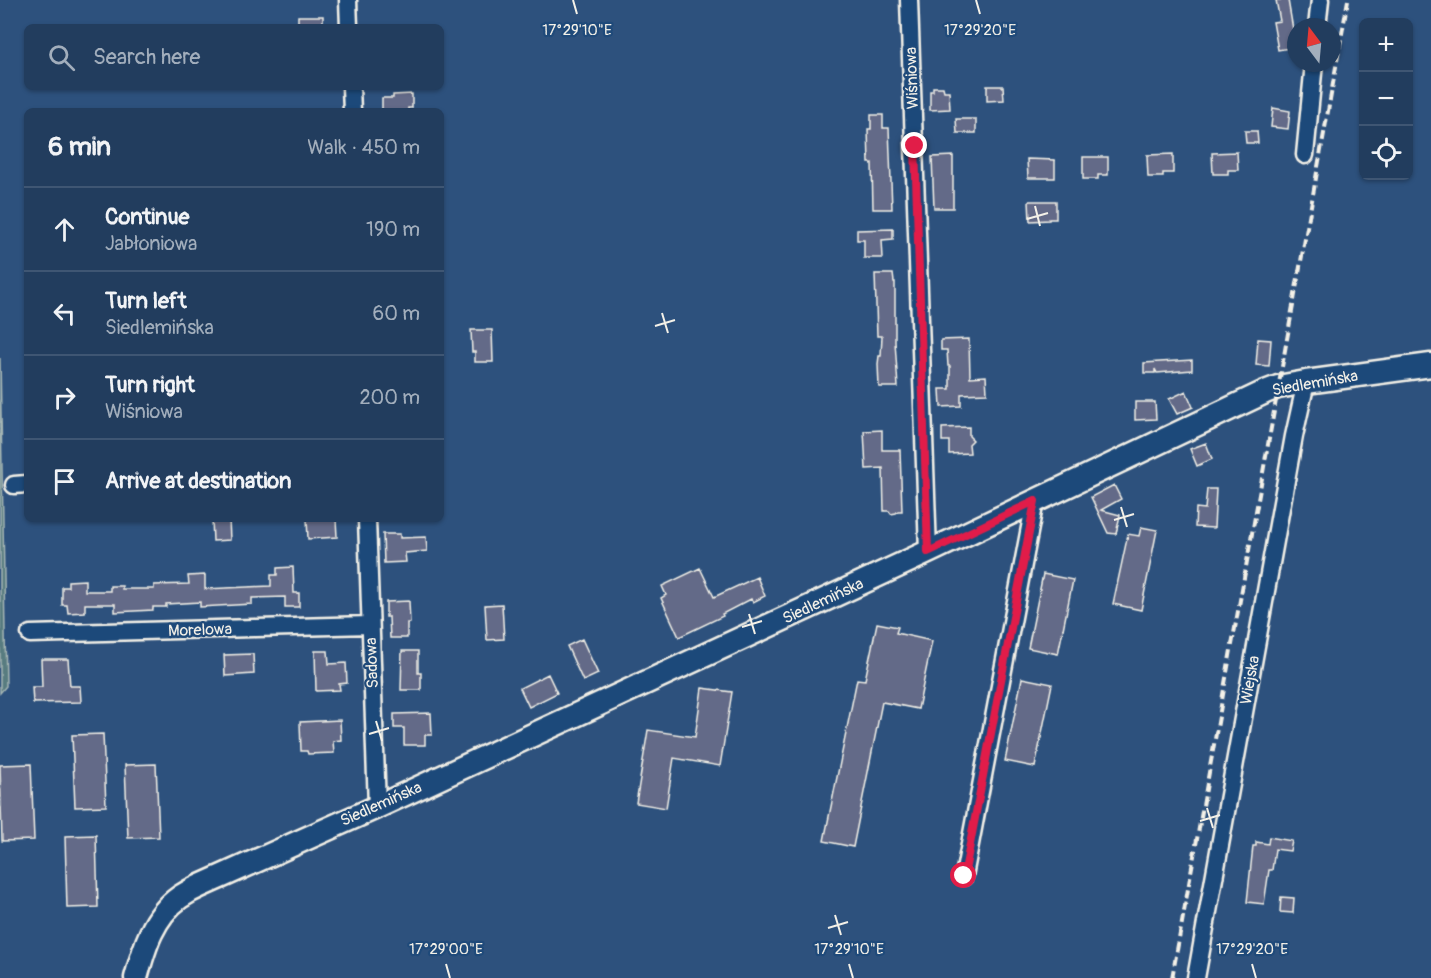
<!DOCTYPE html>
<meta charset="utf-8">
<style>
:root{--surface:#223d5e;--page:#2a4464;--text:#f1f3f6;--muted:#a2aebc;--line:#3f5673}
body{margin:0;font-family:Pangolin,sans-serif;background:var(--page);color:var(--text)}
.controls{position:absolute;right:18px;top:18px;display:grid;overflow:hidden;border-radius:9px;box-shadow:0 2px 4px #0004}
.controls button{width:54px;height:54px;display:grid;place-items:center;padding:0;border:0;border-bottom:2px solid var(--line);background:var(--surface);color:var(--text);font:30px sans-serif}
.compass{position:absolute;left:1287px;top:18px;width:54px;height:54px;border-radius:50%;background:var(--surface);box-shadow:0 2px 4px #0004;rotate:344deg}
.stop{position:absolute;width:18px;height:18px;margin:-14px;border:4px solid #e11d48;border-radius:50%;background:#fff}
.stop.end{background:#e11d48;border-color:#fff;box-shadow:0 2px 6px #0008}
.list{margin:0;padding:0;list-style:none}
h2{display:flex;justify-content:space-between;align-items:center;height:78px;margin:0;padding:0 24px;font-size:26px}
h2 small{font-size:20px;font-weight:400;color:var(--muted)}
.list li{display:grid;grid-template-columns:39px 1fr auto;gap:18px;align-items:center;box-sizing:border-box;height:84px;padding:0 24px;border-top:2px solid var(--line)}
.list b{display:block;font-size:22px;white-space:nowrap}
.list p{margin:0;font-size:20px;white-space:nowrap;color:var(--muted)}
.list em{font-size:20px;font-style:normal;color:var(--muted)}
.icon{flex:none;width:33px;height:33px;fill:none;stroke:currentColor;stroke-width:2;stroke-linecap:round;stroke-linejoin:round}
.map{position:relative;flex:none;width:1431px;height:978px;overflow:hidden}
.search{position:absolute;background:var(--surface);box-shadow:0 2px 4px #0004;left:24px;top:24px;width:420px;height:66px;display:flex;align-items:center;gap:15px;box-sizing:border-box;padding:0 21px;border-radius:9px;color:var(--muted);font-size:22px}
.panel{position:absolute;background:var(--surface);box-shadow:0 2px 4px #0004;left:24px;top:108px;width:420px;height:414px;border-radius:9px}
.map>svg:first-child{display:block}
</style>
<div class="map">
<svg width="1431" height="978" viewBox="0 0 1431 978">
<rect width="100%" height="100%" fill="#2d517d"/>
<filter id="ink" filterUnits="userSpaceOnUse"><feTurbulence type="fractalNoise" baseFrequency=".0167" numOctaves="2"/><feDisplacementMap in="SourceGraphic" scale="12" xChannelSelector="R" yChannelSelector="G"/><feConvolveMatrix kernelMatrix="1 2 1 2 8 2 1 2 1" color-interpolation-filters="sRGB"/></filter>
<g filter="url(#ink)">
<!-- green -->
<path fill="#587b80" stroke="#a6b6b4" stroke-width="1.5" d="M0,358l6,328 -6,7z"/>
<!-- building -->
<path fill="#646b88" stroke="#f4f1e8" stroke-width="1.5" d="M1276,0h12l8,47 -18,3 -5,-28 7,-1z
M298,16h25v11h-25z
M987,86h16l1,14 -17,1z
M933,87h10l1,4h5l1,18 -20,1v-19h3z
M412,94v14h-4v3h-26v-13h11v-3z
M1273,108l17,3 -2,18 -17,-2z
M871,115h12v13h6l3,81h-19l-1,-46h-3l-1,-34h3z
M956,119h20v14h-19z
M1245,131h12l1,12h-12z
M1237,152l1,18h-10v4h-15l-1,-21z
M1173,154v19h-10v4h-15l-1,-22z
M953,156v52h-19l-2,-51z
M1083,157h25v18h-10v4h-15z
M1027,159l28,1v18h-27z
M1029,201h27v18h-7v1l-19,1z
M893,229v10l-11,1 1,18h-19v-18h-7v-10z
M875,274h18l1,8h1v60l3,45h-19l-1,-23 1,-8h2l1,-20h-5z
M471,330h21l1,32h-18v-10h-3z
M969,339l1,38 16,-1 1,17 -26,1v12l-20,1 -1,-18h10v-23h-2l-1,-16h-6v-10z
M1258,339l13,1 -2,26 -13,-1z
M1192,360v10l-35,3 -2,-4v4h-11v-10z
M1186,391l7,16 -16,7 -8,-15z
M1135,402h20l1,17 -21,1z
M969,427v9l4,4 -4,4 1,9 -21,1v-13h-7v-13z
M882,430v20h18l2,61h-4l-2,2 -5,1 -2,-3h-5l-1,-43 -17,1 -2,-38z
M1206,443l6,16 -15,7 -7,-17z
M1114,485l7,14 -20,11 19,5 -4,19 -8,-1 -17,-36z
M1207,489h9l-2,39 -19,-1 1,-19 9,1z
M212,519h17l1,21 -17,1z
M307,519h29l1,18 -29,2z
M1141,527l16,3 -16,80 -28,-6 15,-70 11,2z
M383,534h17v4l26,-1 1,14 -22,2 1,9 -22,1z
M293,567l1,26h5v14h-14v-10l-33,1v6l-52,3v-5l-34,2v3h-13v3l-38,2v-8h-30v8l-17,1 -1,-8h-5v-18h6v-6l17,-1v11h25v-5h12v3h32v-4l35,-1 -1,-8 17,-1v14l66,-3v-11h6v-7z
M700,568l14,29 43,-20 8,19 -12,6 -2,-3 -29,15 1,2 -44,21 -18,-39 5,-3 -4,-9z
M1043,574l30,6 -15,74 -30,-6z
M409,601l1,22h-3v15h-17l-1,-21h-3v-15z
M502,604l2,35 -17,1 -2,-35z
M877,623l21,4 -2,6 36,8 -14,68 -36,-7 -29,145 -29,-6 33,-162 8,1z
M582,639l16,35 -15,7 -16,-35z
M315,651h13l1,13 17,-1 1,20 -8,1 1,6 -24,1z
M402,651h16v22h3v17h-20z
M253,654l1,20 -29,2 -1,-21z
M41,659h27l2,27h10l1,16 -48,1 -1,-16h10z
M548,674l9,19 -28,14 -9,-19z
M1022,678l30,6 -17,83 -30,-6z
M702,688l30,4 -12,74 -46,-8 -8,50 -30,-5 12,-73 47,7z
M431,713l1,22h-7v10h-21v-17h-10v-14z
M340,720l1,20 -8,1 1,12 -26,1 -1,-3h-6l-1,-29z
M103,734l3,72 -31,1 -3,-72z
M31,764l3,76 -32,1 -2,-76z
M156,764l3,73 -31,1 -3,-73z
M96,835l2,72 -31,1 -2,-72z
M1269,837l23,4 -2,10 -15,-2 -3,21h-3l-5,34 -17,-2 6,-56h3v-4l12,2z
M1281,897l13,1 -1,15 -13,-1z"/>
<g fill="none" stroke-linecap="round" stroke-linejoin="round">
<!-- street casing -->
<g stroke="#f4f1e8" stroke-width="21">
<path id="street" d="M348,0l1,27
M909,0l19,552
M1317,27l3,-27
M351,87l1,24
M1305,155l9,-92
M14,485l13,-1
M367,519l10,288
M30,634l340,-9
M964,876l71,-375
M1196,978l98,-542 12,-54"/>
</g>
<!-- secondary casing -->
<g stroke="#f4f1e8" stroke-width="27">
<path id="secondary" d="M136,978c8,-30 17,-62 44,-81 6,-4 13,-8 20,-11l177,-79 551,-255 337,-160 13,-5 28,-5 125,-17"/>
</g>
<!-- street -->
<use href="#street" stroke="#1f4a7a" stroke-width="16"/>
<!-- secondary -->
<use href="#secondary" stroke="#1f4a7a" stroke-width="22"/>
<!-- rail -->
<path stroke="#f4f1e8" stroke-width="4" stroke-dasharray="9 4.5" stroke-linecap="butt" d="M1172,978l176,-978"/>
</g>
</g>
<g fill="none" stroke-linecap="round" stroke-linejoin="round" filter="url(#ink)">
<!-- route -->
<path stroke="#e11d48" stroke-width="8" d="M915,146l13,406 107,-51 -71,375"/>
</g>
<!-- ticks -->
<path fill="none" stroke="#f4f1e8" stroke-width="2" d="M573,0l4,14M976,0l4,14M1035,206l5,20M1027,219l21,-6M662,313l6,20M655,326l20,-6M1121,507l6,20M1114,520l20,-6M749,614l6,20M742,627l20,-6M376,721l6,20M369,734l20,-6M1207,808l6,20M1200,821l20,-6M835,915l6,20M828,928l20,-6M446,964l4,14M849,964l4,14M1252,964l4,14"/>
<g text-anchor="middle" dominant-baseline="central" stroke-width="4.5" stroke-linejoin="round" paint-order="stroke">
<!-- street labels -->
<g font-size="16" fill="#f4f1e8" stroke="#1f4a7a">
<text transform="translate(912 78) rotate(-92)">Wiśniowa</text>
<text transform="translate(1315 383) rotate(-10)">Siedlemińska</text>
<text transform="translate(823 601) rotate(-25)">Siedlemińska</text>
<text transform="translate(200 630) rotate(-2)">Morelowa</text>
<text transform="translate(372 663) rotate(-92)">Sadowa</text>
<text transform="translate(1250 680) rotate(-80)">Wiejska</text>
<text transform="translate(381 804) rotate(-24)">Siedlemińska</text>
</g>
</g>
<g font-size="15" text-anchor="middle" fill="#f4f1e8" stroke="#1f4a7a" stroke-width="4.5" stroke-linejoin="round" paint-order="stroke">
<text x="577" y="35">17°29'10"E</text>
<text x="980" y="35">17°29'20"E</text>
<text x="446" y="954">17°29'00"E</text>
<text x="849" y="954">17°29'10"E</text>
<text x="1252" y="954">17°29'20"E</text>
</g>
</svg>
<div class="controls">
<button>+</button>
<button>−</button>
<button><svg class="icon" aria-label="locate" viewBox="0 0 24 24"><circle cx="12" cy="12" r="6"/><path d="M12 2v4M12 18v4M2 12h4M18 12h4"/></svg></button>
</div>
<svg class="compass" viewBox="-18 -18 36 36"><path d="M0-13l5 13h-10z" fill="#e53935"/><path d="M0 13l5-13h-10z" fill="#a2aebc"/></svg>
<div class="stop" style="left:964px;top:876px"></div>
<div class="stop end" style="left:915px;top:146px"></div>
<div class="search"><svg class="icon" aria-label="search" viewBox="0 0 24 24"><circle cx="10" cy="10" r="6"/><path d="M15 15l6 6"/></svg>Search here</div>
<section class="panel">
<h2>6 min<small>Walk · 450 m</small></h2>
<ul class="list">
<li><svg class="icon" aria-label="ahead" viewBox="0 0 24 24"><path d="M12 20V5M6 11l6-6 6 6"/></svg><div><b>Continue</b><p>Jabłoniowa</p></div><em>190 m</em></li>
<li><svg class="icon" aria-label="left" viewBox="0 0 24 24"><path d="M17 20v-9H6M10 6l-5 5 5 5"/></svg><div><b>Turn left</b><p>Siedlemińska</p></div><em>60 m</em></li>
<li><svg class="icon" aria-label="right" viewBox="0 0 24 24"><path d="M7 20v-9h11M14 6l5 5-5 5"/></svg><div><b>Turn right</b><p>Wiśniowa</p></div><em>200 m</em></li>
<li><svg class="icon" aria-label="arrive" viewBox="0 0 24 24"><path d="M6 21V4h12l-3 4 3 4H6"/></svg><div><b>Arrive at destination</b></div></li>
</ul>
</section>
</div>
